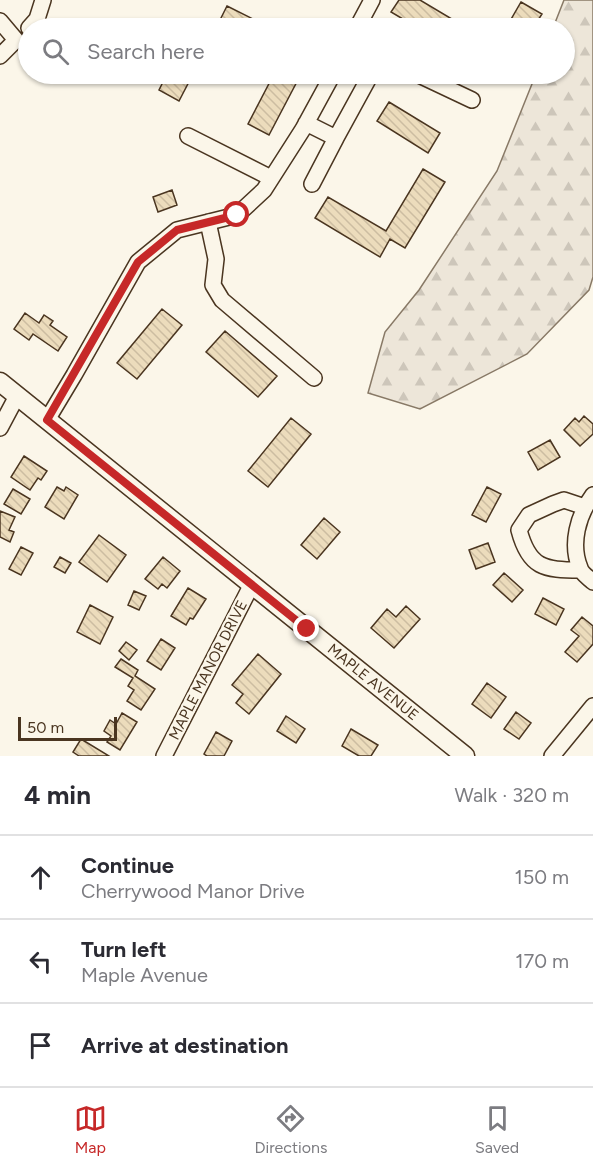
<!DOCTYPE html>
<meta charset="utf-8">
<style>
:root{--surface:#fff;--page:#f2f2f3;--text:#2b2b33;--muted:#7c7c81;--line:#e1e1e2;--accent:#c62828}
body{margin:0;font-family:Figtree,sans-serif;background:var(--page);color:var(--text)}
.scale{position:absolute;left:18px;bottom:15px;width:99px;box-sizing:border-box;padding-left:6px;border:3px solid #4a3520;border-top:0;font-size:16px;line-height:21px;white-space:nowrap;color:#4a3520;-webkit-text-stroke:4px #fbf6e9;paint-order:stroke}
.stop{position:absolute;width:18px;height:18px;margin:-14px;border:4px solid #c62828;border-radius:50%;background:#fff}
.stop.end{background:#c62828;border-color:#fff;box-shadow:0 2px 6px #0008}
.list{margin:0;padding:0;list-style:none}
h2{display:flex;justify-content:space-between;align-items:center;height:78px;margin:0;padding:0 24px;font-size:26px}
h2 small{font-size:20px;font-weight:400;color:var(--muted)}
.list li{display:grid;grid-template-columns:39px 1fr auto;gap:18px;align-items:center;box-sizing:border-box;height:84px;padding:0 24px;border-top:2px solid var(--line)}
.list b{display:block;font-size:22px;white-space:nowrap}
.list p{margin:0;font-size:20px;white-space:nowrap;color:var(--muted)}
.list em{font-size:20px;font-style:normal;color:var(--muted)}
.icon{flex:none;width:33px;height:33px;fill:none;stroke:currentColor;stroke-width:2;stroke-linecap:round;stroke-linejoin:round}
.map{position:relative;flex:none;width:593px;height:756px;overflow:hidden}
.search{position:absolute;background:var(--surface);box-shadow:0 2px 4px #0004;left:18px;right:18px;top:18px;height:66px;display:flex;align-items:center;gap:15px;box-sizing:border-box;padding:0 21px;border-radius:33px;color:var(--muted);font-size:22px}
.sheet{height:330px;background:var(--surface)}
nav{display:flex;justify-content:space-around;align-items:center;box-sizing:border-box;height:84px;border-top:2px solid var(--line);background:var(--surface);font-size:16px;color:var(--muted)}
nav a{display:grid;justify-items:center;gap:3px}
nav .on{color:var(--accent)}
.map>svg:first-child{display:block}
</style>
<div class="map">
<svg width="593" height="756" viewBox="0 0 593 756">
<defs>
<pattern id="forest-firs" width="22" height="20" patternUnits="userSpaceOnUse" patternTransform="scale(1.5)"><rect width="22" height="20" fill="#ede6d9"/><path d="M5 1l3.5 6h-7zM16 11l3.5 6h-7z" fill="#cdc6ba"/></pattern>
<pattern id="building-back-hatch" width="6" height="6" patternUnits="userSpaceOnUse" patternTransform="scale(1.5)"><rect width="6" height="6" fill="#ecdcbc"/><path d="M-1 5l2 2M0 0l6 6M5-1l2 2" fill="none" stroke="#ccbda1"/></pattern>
</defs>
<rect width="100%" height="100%" fill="#fbf6e9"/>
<!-- forest -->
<path fill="url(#forest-firs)" stroke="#887966" stroke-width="1.5" d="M564,0h29v277l-4,13 -62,64 -107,55 -52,-16 17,-61 34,-42 78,-119 39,-97h28v-46h-11z"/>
<!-- building -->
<path fill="url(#building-back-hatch)" stroke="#4a3520" stroke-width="1.5" d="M399,0h21l47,28h-49l-27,-16z
M521,2l21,12 -9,14h-27z
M227,6l44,22h-55z
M167,74h26l-14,27 -20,-11z
M274,74h27l-32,61 -21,-11z
M389,102l51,31 -12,20 -51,-32z
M423,169l22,13 -40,66 -15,-9 -10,18 -65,-39 13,-21 58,34z
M172,190l5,15 -19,7 -5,-15z
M162,309l20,16 -45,54 -20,-16z
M25,313l14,10 5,-8 9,6 -3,4 17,12 -9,14 -25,-17 -4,6 -15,-11z
M225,331l52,45 -19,21 -52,-45z
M584,416l9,8v10l-13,12 -16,-16 11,-12 4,4z
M291,418l20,16 -43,53 -20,-16z
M550,440l10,17 -22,13 -10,-18z
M24,456l23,15 -6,9 -3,-2 -8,12 -19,-13z
M57,487l7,4 2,-4 12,8 -14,24 -19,-12z
M487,487l14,7 -15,28 -14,-7z
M13,489l17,10 -9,15 -17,-10z
M0,511l15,6 -6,13 5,2 -4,10 -10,-5z
M324,518l16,14 -23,27 -16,-14z
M99,535l27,20 -19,27 -28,-20z
M488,543l7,19 -19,7 -7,-19z
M21,547l12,6 -12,22 -12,-6z
M60,557l11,6 -6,10 -11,-6z
M163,557l17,14 -13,17 -5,-4 -4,5 -13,-10z
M504,573l19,17 -11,12 -19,-17z
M188,588l18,11 -13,20 -3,-1 -4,7 -15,-9z
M134,591l12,5 -7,14 -11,-5z
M543,598l21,11 -8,16 -21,-11z
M90,605l23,12 -13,27 -23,-12z
M406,606l14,13 -26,29 -23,-20 16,-19 9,8z
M582,617l11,9v18l-16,18 -12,-10 14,-16 -8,-6z
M161,639l14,9 -14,22 -14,-9z
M126,642l11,8 -8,10 -10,-9z
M258,654l23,20 -32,40 -13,-11 7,-9 -11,-9z
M121,659l17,11 -3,6 20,13 -14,21 -14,-9 7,-11 -6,-4 5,-8 -18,-11z
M487,683l19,14 -15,21 -19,-14z
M516,712l15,11 -12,16 -15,-10z
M122,713l15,9 -17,28 -13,-8 4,-6 -7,-5 6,-11 6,4z
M286,716l19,13 -9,14 -19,-12z
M351,729l27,16 -7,11h-12l-17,-10z
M216,732l16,9 -8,15h-17l-3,-2z
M81,739l28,17h-30l-6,-4z"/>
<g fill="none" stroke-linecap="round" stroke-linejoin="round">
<!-- minor casing -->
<g stroke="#4a3520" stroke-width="18">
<path id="minor" d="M0,21l16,19 -16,16
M29,28l8,-9 6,-19
M357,28l15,-28
M417,74l55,26
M306,123l30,15 -24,46
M188,136l83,42
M336,138l35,-64
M208,222l8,37 -3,26 9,15 92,78
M47,420l27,-45 64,-113 39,-32 60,-15 27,-25 39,-61 30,-55
M0,428l17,-32
M593,495c-15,20 -23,49 -13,73 2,6 9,10 13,14
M580,570c-36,0 -51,-2 -61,-40l10,-15 24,-11 11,-4 21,7
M164,756l88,-172
M552,756l41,-50"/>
</g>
<!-- major casing -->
<g stroke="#4a3520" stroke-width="21">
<path id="major" d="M0,382l465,374"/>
</g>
<!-- minor -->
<use href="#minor" stroke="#fbf6e9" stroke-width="15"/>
<!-- major -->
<use href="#major" stroke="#fbf6e9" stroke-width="18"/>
</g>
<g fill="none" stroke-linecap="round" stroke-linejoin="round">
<!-- route -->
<path stroke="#c62828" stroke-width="8" d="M237,215l-60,15 -39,32 -91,158 260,209"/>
</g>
<g text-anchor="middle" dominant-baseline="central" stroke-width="4.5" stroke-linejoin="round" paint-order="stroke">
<!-- street labels -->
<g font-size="15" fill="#4a3520" stroke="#fbf6e9">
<text transform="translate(208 670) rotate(-63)">MAPLE MANOR DRIVE</text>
<text transform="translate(373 682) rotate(39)">MAPLE AVENUE</text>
</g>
</g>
</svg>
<div class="scale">50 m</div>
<div class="stop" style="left:237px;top:215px"></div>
<div class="stop end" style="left:307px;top:629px"></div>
<div class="search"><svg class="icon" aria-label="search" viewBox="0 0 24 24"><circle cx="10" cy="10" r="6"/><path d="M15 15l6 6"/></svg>Search here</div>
</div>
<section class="sheet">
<h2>4 min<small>Walk · 320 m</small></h2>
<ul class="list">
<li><svg class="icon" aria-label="ahead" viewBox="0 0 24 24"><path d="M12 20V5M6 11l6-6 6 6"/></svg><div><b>Continue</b><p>Cherrywood Manor Drive</p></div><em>150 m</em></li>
<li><svg class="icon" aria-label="left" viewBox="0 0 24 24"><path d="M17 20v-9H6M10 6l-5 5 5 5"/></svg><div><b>Turn left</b><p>Maple Avenue</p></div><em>170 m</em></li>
<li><svg class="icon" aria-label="arrive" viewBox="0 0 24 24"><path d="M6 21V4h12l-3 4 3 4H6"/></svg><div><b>Arrive at destination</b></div></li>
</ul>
</section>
<nav>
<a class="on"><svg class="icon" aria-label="map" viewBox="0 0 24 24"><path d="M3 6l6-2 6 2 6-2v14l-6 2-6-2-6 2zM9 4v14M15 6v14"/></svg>Map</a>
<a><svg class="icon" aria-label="directions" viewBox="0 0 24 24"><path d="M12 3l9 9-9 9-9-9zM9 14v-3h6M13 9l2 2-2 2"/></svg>Directions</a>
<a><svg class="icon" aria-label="saved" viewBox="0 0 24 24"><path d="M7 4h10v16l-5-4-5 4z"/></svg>Saved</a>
</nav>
